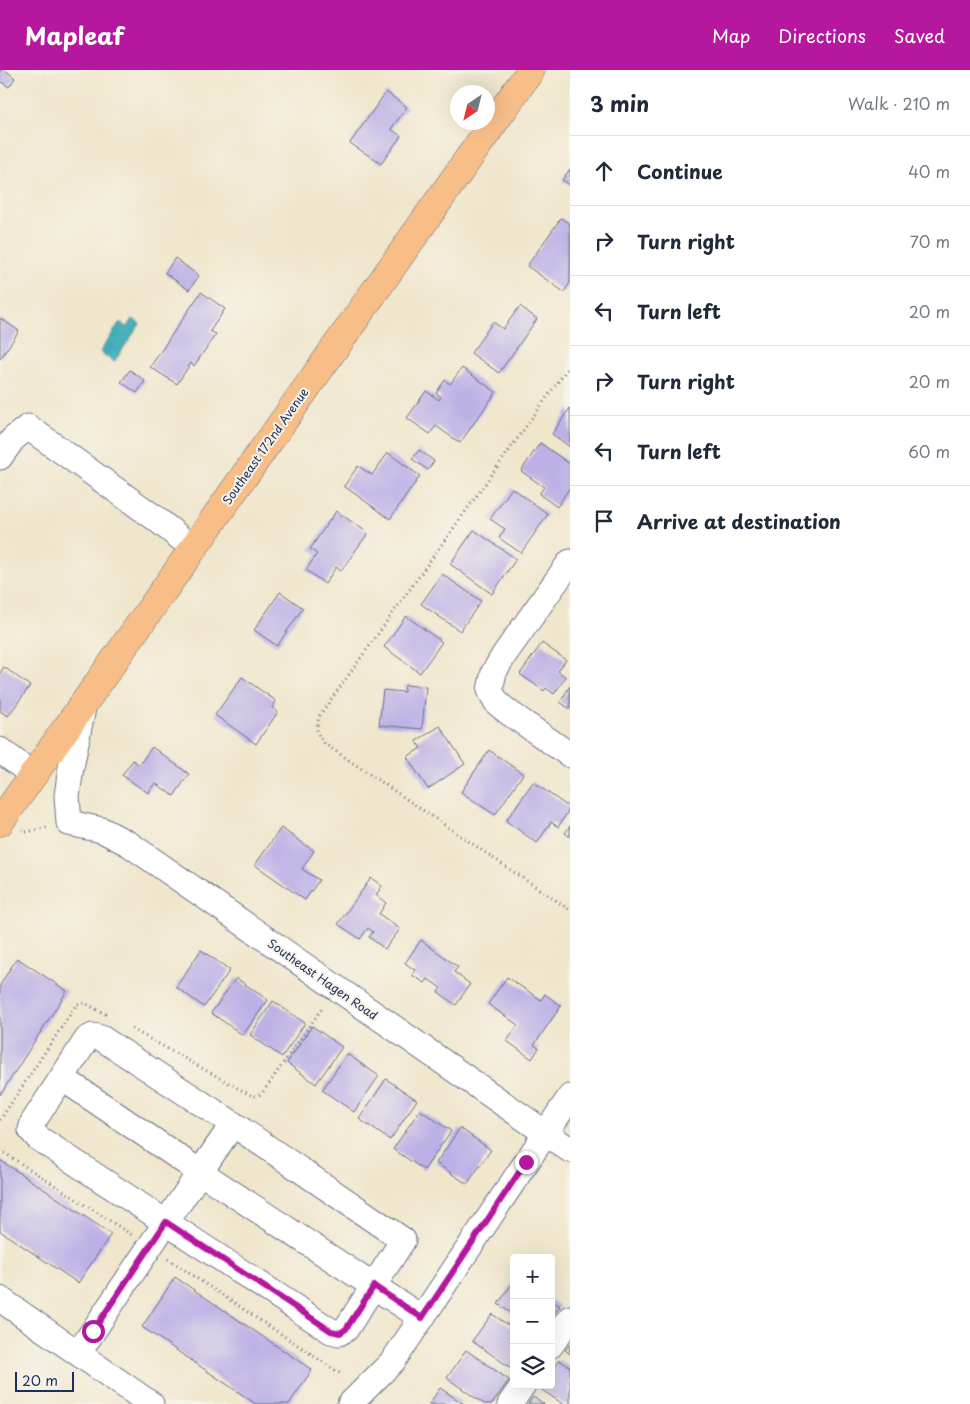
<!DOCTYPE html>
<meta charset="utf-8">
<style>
:root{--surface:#fff;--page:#f2f2f3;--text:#1f2937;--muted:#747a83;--line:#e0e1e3;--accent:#b5179e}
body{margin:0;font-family:"Playpen Sans",sans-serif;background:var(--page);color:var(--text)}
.controls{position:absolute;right:15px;bottom:15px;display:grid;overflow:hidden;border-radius:5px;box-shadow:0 5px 20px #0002}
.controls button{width:45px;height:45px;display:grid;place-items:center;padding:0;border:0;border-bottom:1px solid var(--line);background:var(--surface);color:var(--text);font:25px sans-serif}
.compass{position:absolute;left:450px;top:15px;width:45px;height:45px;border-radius:50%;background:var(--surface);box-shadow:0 5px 20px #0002;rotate:215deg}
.scale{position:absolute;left:15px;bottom:12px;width:59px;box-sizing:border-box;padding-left:5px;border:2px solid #1b2f5e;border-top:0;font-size:14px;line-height:18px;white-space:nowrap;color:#1b2f5e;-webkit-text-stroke:4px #f7f3e8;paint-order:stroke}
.stop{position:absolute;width:15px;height:15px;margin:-11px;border:4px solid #b5179e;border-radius:50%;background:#fff}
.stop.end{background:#b5179e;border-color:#fff;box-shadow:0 1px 5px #0008}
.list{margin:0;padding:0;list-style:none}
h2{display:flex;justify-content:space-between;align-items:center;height:65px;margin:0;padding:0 20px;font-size:21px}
h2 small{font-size:16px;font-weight:400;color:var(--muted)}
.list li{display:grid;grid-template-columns:32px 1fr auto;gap:15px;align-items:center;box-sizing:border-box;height:70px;padding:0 20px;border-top:1px solid var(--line)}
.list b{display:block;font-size:19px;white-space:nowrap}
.list em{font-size:16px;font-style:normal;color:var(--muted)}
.icon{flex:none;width:28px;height:28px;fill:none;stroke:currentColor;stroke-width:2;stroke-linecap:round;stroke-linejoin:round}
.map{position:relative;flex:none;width:570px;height:1334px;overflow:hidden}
header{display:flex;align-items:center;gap:30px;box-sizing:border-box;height:70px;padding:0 25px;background:var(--accent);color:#fff}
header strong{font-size:24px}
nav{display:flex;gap:28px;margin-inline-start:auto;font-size:18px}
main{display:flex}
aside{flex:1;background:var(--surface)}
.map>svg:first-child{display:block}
</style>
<header>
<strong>Mapleaf</strong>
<nav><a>Map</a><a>Directions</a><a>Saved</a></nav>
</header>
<main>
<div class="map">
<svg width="570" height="1334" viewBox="0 0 570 1334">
<rect width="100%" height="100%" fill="#f7f3e8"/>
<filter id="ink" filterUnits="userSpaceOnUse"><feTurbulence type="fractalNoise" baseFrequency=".02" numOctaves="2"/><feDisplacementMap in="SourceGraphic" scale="10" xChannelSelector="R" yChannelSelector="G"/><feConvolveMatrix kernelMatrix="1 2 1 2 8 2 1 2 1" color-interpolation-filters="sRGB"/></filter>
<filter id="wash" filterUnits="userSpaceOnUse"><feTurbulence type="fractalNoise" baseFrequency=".0096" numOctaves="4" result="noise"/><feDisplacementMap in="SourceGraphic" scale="20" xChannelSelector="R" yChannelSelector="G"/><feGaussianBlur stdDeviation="1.12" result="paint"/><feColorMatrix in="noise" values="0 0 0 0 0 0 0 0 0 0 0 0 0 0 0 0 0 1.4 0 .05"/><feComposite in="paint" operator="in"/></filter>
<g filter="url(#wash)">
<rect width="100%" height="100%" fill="#f0e6cc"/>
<!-- water -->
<path fill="#3dadb8" stroke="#2c6e8b" d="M133,249l7,5 -26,38 -14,-10 20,-30 7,6z"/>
<g id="blocks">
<!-- building -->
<path fill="#bcb0e6" d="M0,0h5l10,8 -6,9 -9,-6z
M386,22l21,15 -16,22 10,7 -20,28 -31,-21z
M570,99v16l-8,-5z
M561,148l9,6v59l-6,9 -37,-26z
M175,188l24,18 -10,14 -24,-17z
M201,222l24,17 -15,22 6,3 -22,32 -3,-3 -14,21 -27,-17z
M520,236l17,13 -38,54 -28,-20 22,-31 10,7z
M0,248l19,13 -19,28z
M462,298l34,24 -36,51 -24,-17 -6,8 -23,-16 19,-27 13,9 2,-3 -5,-4 9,-13 5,4z
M130,300l15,11 -8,12 -16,-11z
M570,338v39l-18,-13z
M540,373l30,21v23l-13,20 -18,-13 5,-7 -23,-16z
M419,380l15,11 -6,9 -16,-11z
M388,383l32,23 -30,43 -46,-33 14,-20 14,9z
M512,418l36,26 -27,39 -22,-15 6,-9 -15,-10z
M336,441l32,22 -27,38 -5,-4 -11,17 -19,-14 11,-16 -7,-5z
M474,460l42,29 -24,35 -42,-30z
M442,504l39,27 -21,30 -39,-27z
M280,522l23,16 -26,38 -23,-16z
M406,546l36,26 -22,31 -36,-26z
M542,573l24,17 -8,11 8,6 -12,17 -8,-6 -2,3 -24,-17z
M4,597l26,19 -22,30 -8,-5v-38z
M242,607l34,24 -4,7 6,4 -22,32 -41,-29z
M405,615l21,2 -4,42 -43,-4 4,-35 21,2z
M570,616v23l-10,-7z
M440,656l25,38 -37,25 -21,-32 14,-9 -5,-7z
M152,677l37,27 -15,22 -19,-13 -7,10 -26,-18 11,-15 6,5z
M489,680l34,24 -28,41 -34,-23z
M533,712l37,26 -12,19 -7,-5 -14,21 -31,-22z
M570,756v11l-5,-4z
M281,758l33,23 -12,18 17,11 -14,20 -50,-35z
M371,808l11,8 -6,9 10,8 -7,11 21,15 -15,20 -16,-12 4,-5 -5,-4 -8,11 -22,-15z
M421,870l37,27 -4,5 16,12 -14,21 -18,-13 3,-4 -13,-9 -3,4 -13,-8 3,-5 -10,-7z
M201,880l29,20 -26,37 -28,-20z
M17,888l50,33 -67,104v-110z
M507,907l34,23 4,-6 16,12 -27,39 5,3 -7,11 -25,-18 11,-16 -30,-21z
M236,908l32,22 -25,35 -32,-22z
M273,931l32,22 -23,34 -32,-22z
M312,956l30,21 -26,37 -29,-21z
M347,984l32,22 -25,36 -32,-22z
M386,1009l31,21 -27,40 -31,-21z
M420,1040l31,21 -27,39 -31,-21z
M460,1058l31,22 -24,34 -31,-21z
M0,1090l111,74 -33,49 -78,-52z
M175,1207l137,93 -23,34h-33l-114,-77z
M514,1211v34l-16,-11z
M551,1230l9,6 -9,12z
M492,1244l22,15v41l-42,-29z
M570,1274v10l-5,-4z
M466,1280l43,30 -17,24h-8l-37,-26z
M559,1290l11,7v37h-7l-24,-16 2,-3h10v-15z
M440,1318l24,16h-35z
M533,1327l11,7h-16z"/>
</g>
</g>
<g filter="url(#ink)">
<use href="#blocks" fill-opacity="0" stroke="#666f84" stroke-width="1"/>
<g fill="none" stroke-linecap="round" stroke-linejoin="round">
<!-- minor casing -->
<g stroke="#666f84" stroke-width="27">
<path id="minor" d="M0,387l13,-18 15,-12 127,91 38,30
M570,492l-66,93 -10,17 -4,18 7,13 11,9 62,43
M84,633l-13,64 -4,29 2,27 33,7 27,14 441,306
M0,680l33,25
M62,1008l138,94 33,-48 170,116 -57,89 -7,4 -8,-2 -293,-193 -7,-8 2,-8 54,-83 6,-3 8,2 132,86
M0,1229l151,105
M551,1275l19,-27
M79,1282l121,-180 222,146
M350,1334l43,-43 177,-264
M510,1334l13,-19"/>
</g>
<!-- major casing -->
<g stroke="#666f84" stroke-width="29">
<path id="major" d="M0,752l531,-752"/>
</g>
<!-- path -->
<path stroke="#666f84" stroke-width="3" stroke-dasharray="1 4" stroke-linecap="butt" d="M570,295l-250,350c-5,13 -4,19 5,29l245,166
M22,759l4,3 23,-5
M132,959l120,67h6l5,-4 60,-85
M0,1050l77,-116 8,-1 22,12
M0,1080l132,85
M168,1189l173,115"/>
<!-- minor -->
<use href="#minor" stroke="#fff" stroke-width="25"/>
<!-- major -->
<use href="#major" stroke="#f7be88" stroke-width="28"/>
</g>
</g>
<g fill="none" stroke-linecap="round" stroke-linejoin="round" filter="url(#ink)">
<!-- route -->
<path stroke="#b5179e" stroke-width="6" d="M93,1261l73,-109 165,109 9,2 6,-4 28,-43 48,32 104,-156"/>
</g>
<g text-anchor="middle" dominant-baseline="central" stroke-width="4" stroke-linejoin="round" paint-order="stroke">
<!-- street labels -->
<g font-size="12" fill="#1b2f5e" stroke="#f7f3e8">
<text transform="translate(265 376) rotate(-55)">Southeast 172nd Avenue</text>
<text transform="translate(323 909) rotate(35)">Southeast Hagen Road</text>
</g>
</g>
</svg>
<div class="controls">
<button>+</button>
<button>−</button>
<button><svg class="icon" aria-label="layers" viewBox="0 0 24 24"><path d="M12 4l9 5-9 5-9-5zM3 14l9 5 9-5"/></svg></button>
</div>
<svg class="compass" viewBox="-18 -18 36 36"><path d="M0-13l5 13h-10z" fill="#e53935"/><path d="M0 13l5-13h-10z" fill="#747a83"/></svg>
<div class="scale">20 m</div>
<div class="stop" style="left:93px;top:1261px"></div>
<div class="stop end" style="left:526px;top:1092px"></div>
</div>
<aside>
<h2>3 min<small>Walk · 210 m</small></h2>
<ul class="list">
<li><svg class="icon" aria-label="ahead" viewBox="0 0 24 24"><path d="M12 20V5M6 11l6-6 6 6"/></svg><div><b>Continue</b></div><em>40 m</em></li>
<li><svg class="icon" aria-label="right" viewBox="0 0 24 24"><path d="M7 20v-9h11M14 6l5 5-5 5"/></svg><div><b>Turn right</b></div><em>70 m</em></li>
<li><svg class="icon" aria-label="left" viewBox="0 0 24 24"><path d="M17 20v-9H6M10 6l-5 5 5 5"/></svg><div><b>Turn left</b></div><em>20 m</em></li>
<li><svg class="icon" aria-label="right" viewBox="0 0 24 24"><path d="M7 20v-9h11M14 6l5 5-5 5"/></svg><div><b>Turn right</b></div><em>20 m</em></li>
<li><svg class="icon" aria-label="left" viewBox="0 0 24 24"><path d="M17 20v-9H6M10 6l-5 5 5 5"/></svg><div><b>Turn left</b></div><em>60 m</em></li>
<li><svg class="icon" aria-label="arrive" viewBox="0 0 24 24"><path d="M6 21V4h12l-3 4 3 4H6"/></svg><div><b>Arrive at destination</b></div></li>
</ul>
</aside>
</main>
